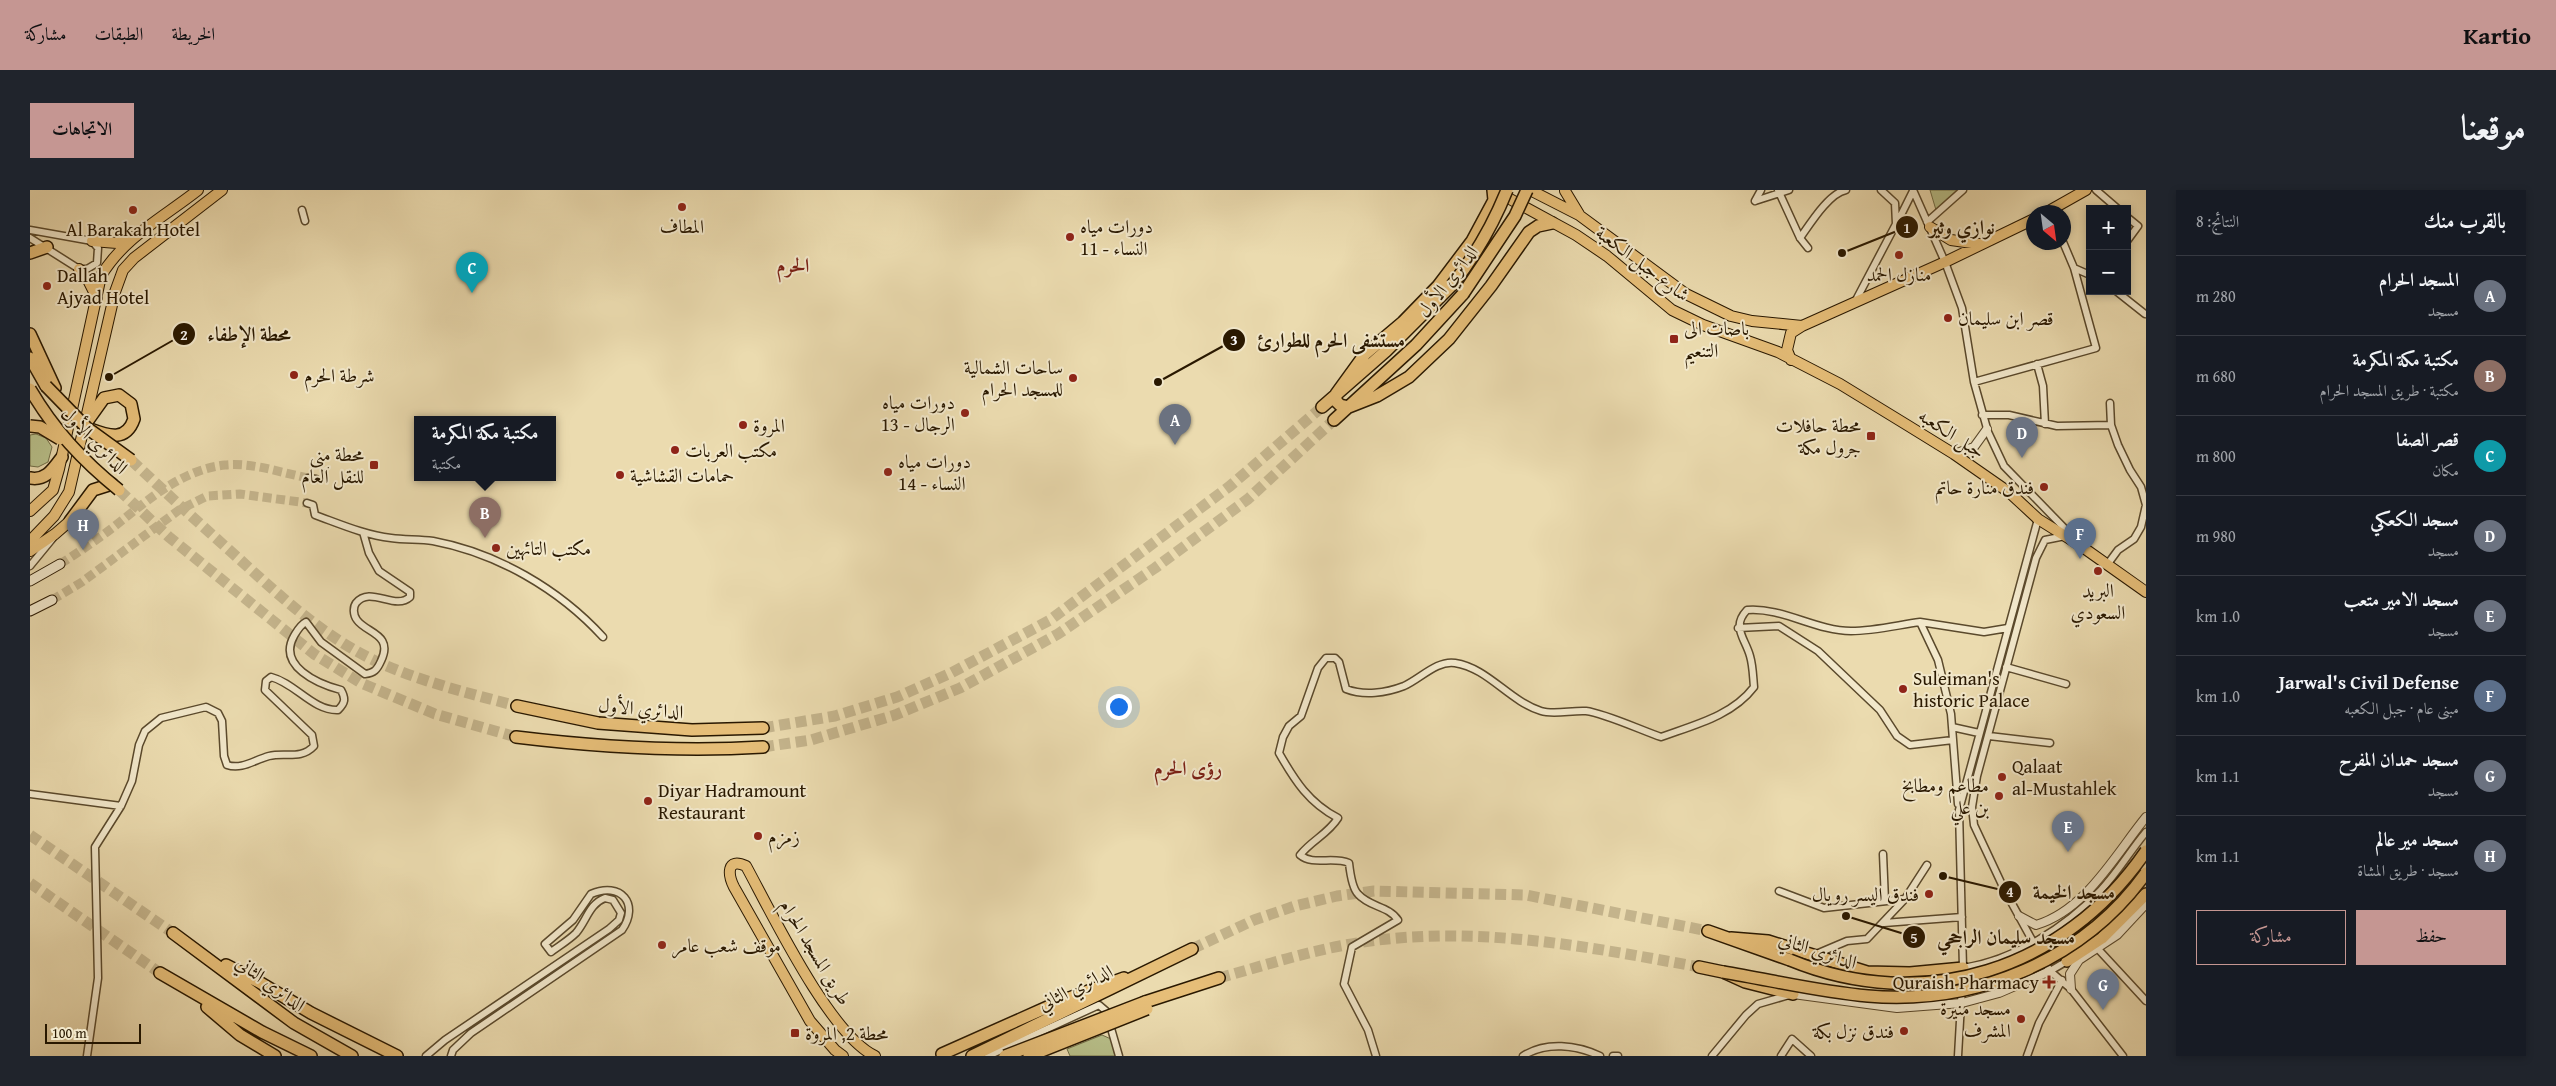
<!DOCTYPE html>
<html lang="ar">
<meta charset="utf-8">
<style>
:root{--surface:#171b24;--page:#20242c;--text:#f1f3f6;--muted:#9ea1a6;--line:#363941;--accent:#c59692}
body{margin:0;font-family:"Gentium Book Plus",Amiri,serif;background:var(--page);color:var(--text);direction:rtl}
.controls{position:absolute;right:15px;top:15px;display:grid;overflow:hidden;border-radius:0px;box-shadow:0 2px 8px #0003}
.controls button{width:45px;height:45px;display:grid;place-items:center;padding:0;border:0;border-bottom:1px solid var(--line);background:var(--surface);color:var(--text);font:25px sans-serif}
.compass{position:absolute;left:1996px;top:15px;width:45px;height:45px;border-radius:50%;background:var(--surface);box-shadow:0 2px 8px #0003;rotate:151deg}
.scale{position:absolute;left:15px;bottom:12px;width:96px;box-sizing:border-box;padding-left:5px;border:2px solid #291800;border-top:0;font-size:14px;line-height:18px;white-space:nowrap;color:#291800;-webkit-text-stroke:4px #f2e8cb;paint-order:stroke}
.you{position:absolute;left:1088px;top:516px;width:18px;height:18px;margin:-12px;border:4px solid #fff;border-radius:50%;background:#1a73e8;box-shadow:0 0 0 8px #1a73e833}
.badge{display:grid;place-items:center;width:32px;height:32px;border-radius:50%;background:var(--accent);color:#fff;font-size:16px;font-weight:700}
.pin{position:absolute;translate:-50% -41px;filter:drop-shadow(0 1px 2px #0008)}
.pin::after{content:'';position:absolute;top:26px;width:18px;height:15px;background:inherit;clip-path:polygon(0 0,100% 0,50% 100%)}
.popup{position:absolute;left:384px;top:226px;width:142px;height:65px;box-sizing:border-box;display:grid;place-content:center;border-radius:0px;background:var(--surface);filter:drop-shadow(0 1px 4px #0005);font-size:16px;white-space:nowrap;color:var(--muted)}
.popup b{font-size:19px;color:var(--text)}
.popup::after{content:'';position:absolute;left:50%;top:100%;margin-left:-10px;border:10px solid transparent;border-top-color:var(--surface)}
.list{margin:0;padding:0;list-style:none}
h2{display:flex;justify-content:space-between;align-items:center;height:65px;margin:0;padding:0 20px;font-size:21px}
h2 small{font-size:16px;font-weight:400;color:var(--muted)}
.list li{display:grid;grid-template-columns:32px 1fr auto;gap:15px;align-items:center;box-sizing:border-box;height:80px;padding:0 20px;border-top:1px solid var(--line)}
.list b{display:block;font-size:19px;white-space:nowrap}
.list p{margin:0;font-size:16px;white-space:nowrap;color:var(--muted)}
.list em{font-size:16px;font-style:normal;color:var(--muted)}
.actions{display:flex;gap:10px;padding:15px 20px}
.actions a{flex:1;padding:11px 0;border:1px solid var(--accent);border-radius:0px;text-align:center;font-size:18px;color:var(--accent)}
.actions .main{background:var(--accent);color:#111}
.map{position:relative;flex:none;width:2116px;height:866px;overflow:hidden;direction:ltr;border-radius:0px}
header{display:flex;align-items:center;gap:30px;box-sizing:border-box;height:70px;padding:0 25px;background:var(--accent);color:#111}
header strong{font-size:24px}
nav{display:flex;gap:28px;margin-inline-start:auto;font-size:18px}
.intro{display:flex;align-items:center;justify-content:space-between;box-sizing:border-box;height:120px;padding:0 30px}
h1{margin:0;font-size:35px}
.button{padding:12px 22px;border-radius:0px;background:var(--accent);color:#111;font-size:18px;font-weight:700}
main{display:flex;gap:30px;padding:0 30px}
aside{flex:1;background:var(--surface);border-radius:0px;box-shadow:0 2px 8px #0003}
.map>svg:first-child{display:block}
</style>
<header>
<strong>Kartio</strong>
<nav><a>الخريطة</a><a>الطبقات</a><a>مشاركة</a></nav>
</header>
<div class="intro"><h1>موقعنا</h1><a class="button">الاتجاهات</a></div>
<main>
<aside>
<h2>بالقرب منك<small>النتائج: 8</small></h2>
<ul class="list">
<li><span class="badge" style="background:#6b7280">A</span><div><b>المسجد الحرام</b><p>مسجد</p></div><em>280 m</em></li>
<li><span class="badge" style="background:#8d6e63">B</span><div><b>مكتبة مكة المكرمة</b><p>مكتبة · طريق المسجد الحرام</p></div><em>680 m</em></li>
<li><span class="badge" style="background:#0f9aa8">C</span><div><b>قصر الصفا</b><p>مكان</p></div><em>800 m</em></li>
<li><span class="badge" style="background:#6b7280">D</span><div><b>مسجد الكعكي</b><p>مسجد</p></div><em>980 m</em></li>
<li><span class="badge" style="background:#6b7280">E</span><div><b>مسجد الامير متعب</b><p>مسجد</p></div><em>1.0 km</em></li>
<li><span class="badge" style="background:#5c6f8a">F</span><div><b>Jarwal's Civil Defense</b><p>مبنى عام · جبل الكعبه</p></div><em>1.0 km</em></li>
<li><span class="badge" style="background:#6b7280">G</span><div><b>مسجد حمدان المفرح</b><p>مسجد</p></div><em>1.1 km</em></li>
<li><span class="badge" style="background:#6b7280">H</span><div><b>مسجد مير عالم</b><p>مسجد · طريق المشاة</p></div><em>1.1 km</em></li>
</ul>
<div class="actions"><a class="main">حفظ</a><a>مشاركة</a></div>
</aside>
<div class="map">
<svg width="2116" height="866" viewBox="0 0 2116 866">
<rect width="100%" height="100%" fill="#ebdbaf"/>
<filter id="stains"><feTurbulence type="fractalNoise" baseFrequency=".004" numOctaves="4"/><feColorMatrix values="0 0 0 0 .2 0 0 0 0 .09 0 0 0 0 .02 0 0 0 .5 -.17"/></filter>
<radialGradient id="worn" r=".72"><stop offset=".6" stop-color="#630" stop-opacity="0"/><stop offset="1" stop-color="#630" stop-opacity=".3"/></radialGradient>
<!-- green -->
<path fill="#b8c08a" stroke="#706c45" d="M1900,0h28l-22,20z
M6,244l10,4 6,9 -4,15 -10,5 -8,-1v-31z
M1072,845l9,4 4,17h-45l-3,-7z"/>
<g fill="none" stroke-linecap="round" stroke-linejoin="round">
<!-- secondary-tunnel -->
<path stroke="#c4b48c" stroke-width="9" stroke-dasharray="9 4.5" stroke-linecap="butt" d="M30,374c16,-10 32,-21 47,-32 36,-27 71,-62 118,-67 26,-3 57,8 83,13
M22,410l30,-18 97,-72 28,-14 33,-2 67,9"/>
<!-- motorway-tunnel -->
<path stroke="#c4b48c" stroke-width="11" stroke-dasharray="11 5.5" stroke-linecap="butt" d="M101,270c35,33 70,65 106,97 43,39 89,82 143,106 43,19 91,31 137,43
M89,300l50,47 145,117 47,29 74,31 81,23
M733,538l72,-12 62,-19 54,-24 99,-53 180,-134 92,-79
M733,557l48,-7 84,-25 65,-27 98,-54 97,-66 93,-69 86,-79
M0,645l143,98
M0,693l130,90
M1162,759l62,-29 41,-14 42,-10 37,-5 152,4 182,36
M1189,788c50,-14 99,-30 151,-37 112,-15 220,6 329,26"/>
<!-- minor casing -->
<g stroke="#5a492c" stroke-width="9">
<path id="minor" d="M1748,0l22,48 8,10
M1883,0l32,72 17,46 12,74 14,50 16,34 69,71
M2066,0l22,19
M1725,11l34,-11
M1725,11l6,-11
M272,20l3,11
M2097,27l11,9 -11,15
M1897,32l36,-32
M1867,33l16,-32
M0,40l62,11 6,7 -1,15 -10,6h-8l-49,-31
M1770,48c10,-14 29,-45 46,-48
M2044,78l16,7
M2086,101l29,23
M1826,110l40,-76 -1,-21 -14,-13
M2007,174l6,22 2,38
M1944,192l122,-34 -22,-80 -11,-26
M1952,225h27l48,11 54,-1
M278,288l8,1
M277,313l6,2 2,10c25,9 50,20 76,23 14,2 28,1 42,3 64,12 126,48 170,96
M2077,375l11,-15 16,-11 7,-12 5,-22 -5,-18 -11,-17 -12,-25 -7,-20 -1,-22
M0,376l23,-28
M1708,438l41,-2 39,25 62,59 17,26 13,9 43,-5
M1976,477l60,17
M1922,537l27,6
M1959,546l61,7
M0,604l91,12
M1928,614l-7,-90 -13,-54 -18,-38 64,10 24,-4
M1853,664l2,47
M1749,701l45,17 81,-9
M1854,733l78,-6
M2068,759l48,52
M2008,761l-34,-62 -30,-64 -2,-18 5,-31 59,-218 9,-18 20,-4
M1784,765l33,-14 20,-2 38,-40 22,-34
M2013,769l7,12 21,18 52,67
M1933,778c52,-8 103,-41 138,-78 17,-18 29,-39 45,-58
M2020,781l17,-10
M57,866l11,-78 -3,-131 26,-41 11,-25 7,-36 6,-14 16,-13 45,-11 12,6 4,8 2,35 3,9c15,5 27,-5 42,-9 16,-4 32,4 45,-10l-2,-11 -47,-45 1,-9 5,-4c24,6 42,34 67,33 7,-7 8,-11 3,-20 -23,-6 -64,-24 -47,-54 3,-5 6,-11 12,-14l15,20 44,32c9,-1 12,-4 16,-13 13,-27 -15,-28 -24,-41 -4,-5 -4,-13 -1,-17 14,-18 39,8 54,-6v-5l-31,-21 -10,-18 -6,-21
M396,866l19,-16 164,-111 10,-9 2,-7 -8,-13 -8,-2c-16,6 -18,22 -29,35 -7,7 -17,13 -25,19l-6,-8 28,-24 18,-26c30,-13 49,10 31,36l-151,103 -18,17 -2,6
M958,866l111,-51 7,6 13,45
M1346,866l-8,-26 -24,-46 8,-37 46,-27c-9,-14 -29,-13 -40,-26 -6,-6 -8,-22 -9,-31 -16,-7 -36,3 -49,-8 12,-15 28,-21 38,-37 -29,-15 -43,-37 -59,-65l4,-16 6,-11 12,-10 17,-48 8,-10h9l4,4 7,27c18,7 40,4 58,-3 16,-7 33,-26 51,-23 33,5 54,38 86,48 13,4 31,-1 45,0 18,2 57,20 75,26 33,-12 71,-21 93,-50 -1,-10 -1,-21 -4,-31 -5,-18 -19,-29 -3,-46 35,-3 69,21 104,21 23,0 47,-6 69,-9
M1493,866c23,-15 54,-11 77,0
M1583,866h5
M1682,866l34,-41 12,-11 31,-9
M1751,866l11,-17 19,17
M1928,866l5,-88 -4,-158 79,-291
M1997,866l12,-33 23,-43"/>
</g>
<!-- tertiary casing -->
<g stroke="#5a492c" stroke-width="10">
<path id="tertiary" d="M1924,264l20,-7 13,-18
M1989,726l17,9c50,-15 79,-70 110,-108
M2041,799l-1,-15 9,-14 38,-25 29,-31
M1763,804l104,14 65,-5 37,-10 51,-22"/>
</g>
<!-- secondary casing -->
<g stroke="#291800" stroke-width="11">
<path id="secondary" d="M0,391l30,-17
M0,421l22,-11"/>
</g>
<!-- primary casing -->
<g stroke="#291800" stroke-width="12">
<path id="primary" d="M813,866l-8,-6 -25,-29 -76,-134c-6,-12 -8,-30 12,-21 25,46 84,169 129,190"/>
</g>
<!-- trunk casing -->
<g stroke="#291800" stroke-width="12">
<path id="trunk" d="M1500,0l49,25 107,79 45,22 21,5 50,5
M1535,1l14,23
M1469,3l77,42 31,21 65,54 31,15 75,27 62,32 67,41 47,29 56,39 28,26 43,27 65,46
M2017,22l39,-22
M1900,37l21,13 28,4
M62,51l25,2 13,-6
M49,79l8,9 10,20
M1761,170l-4,-10 4,-17 11,-7 143,-64 89,-43
M0,321l23,-21 6,-21 42,-193c23,-39 63,-59 97,-86
M0,351l24,-25 15,-24 46,-200 8,-22 11,-12 88,-68
M0,361l25,-17 15,-13"/>
</g>
<!-- motorway casing -->
<g stroke="#291800" stroke-width="14">
<path id="motorway" d="M1463,0l1,10 -22,41 -34,45 -35,36 -38,32 -29,40v7l4,4 9,2 28,-11 32,-19 40,-38 42,-53 38,-54 9,-6 14,-3
M0,63l17,-6
M0,144l25,54
M0,168l16,28
M1292,217l64,-56 66,-66
M1304,230l82,-75 47,-51
M54,236l20,-28 15,-3 12,9 3,15c-8,23 -25,17 -44,10
M0,288c16,3 23,-9 32,-21
M40,331l23,-31 19,-6
M487,516l81,17 94,7 71,-2
M486,547c82,10 165,15 247,10
M1678,741l82,29
M143,743l121,90 58,33
M1701,748l37,3 99,31 43,1 53,-5
M2037,771l35,-23 44,-44
M196,775l33,17 52,31 86,43
M1669,777l24,5 22,10 48,12
M130,783l102,59 49,24
M1115,812l74,-24
M177,817l33,28 35,21
M912,864l119,-53 63,-23
M942,866l220,-107"/>
</g>
<!-- minor -->
<use href="#minor" stroke="#f2e8cb" stroke-width="6"/>
<!-- tertiary -->
<use href="#tertiary" stroke="#f2e8cb" stroke-width="8"/>
<!-- secondary -->
<use href="#secondary" stroke="#f2e8cb" stroke-width="9"/>
<!-- primary -->
<use href="#primary" stroke="#e6be78" stroke-width="10"/>
<!-- trunk -->
<use href="#trunk" stroke="#e6be78" stroke-width="10"/>
<!-- motorway -->
<use href="#motorway" stroke="#e6be78" stroke-width="11"/>
<!-- motorway-bridge casing -->
<g stroke="#291800" stroke-width="14" stroke-linecap="butt">
<path id="motorway-bridge" d="M1422,95c23,-29 41,-60 55,-95
M1433,104l52,-78 12,-26
M16,196l41,42 44,32
M0,199c24,41 52,71 89,101
M0,236l10,1 20,12
M1760,770c134,55 274,10 356,-109
M1693,782c48,8 97,20 145,24 107,9 215,-35 278,-123
M975,866l140,-54
M999,866l118,-47"/>
</g>
<!-- motorway-bridge -->
<use href="#motorway-bridge" stroke="#e6be78" stroke-width="11"/>
</g>
<!-- markers -->
<g fill="#8f2418" stroke="#f2e8cb" stroke-width="2">
<circle cx="652" cy="17" r="5"/>
<circle cx="103" cy="20" r="5"/>
<circle cx="1040" cy="47" r="5"/>
<circle cx="1869" cy="65" r="5"/>
<circle cx="17" cy="96" r="5"/>
<circle cx="1918" cy="128" r="5"/>
<rect x="1639" y="144" width="10" height="10" rx="2.5"/>
<circle cx="264" cy="185" r="5"/>
<circle cx="1043" cy="188" r="5"/>
<circle cx="935" cy="223" r="5"/>
<circle cx="713" cy="235" r="5"/>
<rect x="1836" y="241" width="10" height="10" rx="2.5"/>
<circle cx="645" cy="260" r="5"/>
<rect x="339" y="270" width="10" height="10" rx="2.5"/>
<circle cx="858" cy="282" r="5"/>
<circle cx="590" cy="285" r="5"/>
<circle cx="2014" cy="297" r="5"/>
<circle cx="466" cy="358" r="5"/>
<circle cx="2068" cy="381" r="5"/>
<circle cx="1873" cy="499" r="5"/>
<circle cx="1972" cy="587" r="5"/>
<circle cx="1969" cy="606" r="5"/>
<circle cx="618" cy="611" r="5"/>
<circle cx="728" cy="646" r="5"/>
<circle cx="1899" cy="704" r="5"/>
<circle cx="632" cy="755" r="5"/>
<path d="M2016.5 784.5h5v5h5v5h-5v5h-5v-5h-5v-5h5z"/>
<circle cx="1991" cy="829" r="5"/>
<circle cx="1874" cy="841" r="5"/>
<rect x="760" y="838" width="10" height="10" rx="2.5"/>
</g>
<g text-anchor="middle" dominant-baseline="central" stroke-width="4" stroke-linejoin="round" paint-order="stroke">
<!-- poi labels -->
<g font-size="19" fill="#291800" stroke="#f2e8cb" text-anchor="start">
<text x="652" y="36" text-anchor="middle">المطاف</text>
<text x="1050" y="36">دورات مياه<tspan x="1050" dy="22">النساء - 11</tspan></text>
<text x="103" y="39" text-anchor="middle">Al Barakah Hotel</text>
<text x="1869" y="84" text-anchor="middle">منازل الحمد</text>
<text x="27" y="85">Dallah<tspan x="27" dy="22">Ajyad Hotel</tspan></text>
<text x="1928" y="128">قصر ابن سليمان</text>
<text x="1654" y="138">باصات الى<tspan x="1654" dy="22">التنعيم</tspan></text>
<text x="1033" y="177" text-anchor="end">ساحات الشمالية<tspan x="1033" dy="22">للمسجد الحرام</tspan></text>
<text x="274" y="185">شرطة الحرم</text>
<text x="925" y="212" text-anchor="end">دورات مياه<tspan x="925" dy="22">الرجال - 13</tspan></text>
<text x="723" y="235">المروة</text>
<text x="1831" y="235" text-anchor="end">محطة حافلات<tspan x="1831" dy="22">جرول مكة</tspan></text>
<text x="655" y="260">مكتب العربات</text>
<text x="334" y="264" text-anchor="end">محطة مِنى<tspan x="334" dy="22">للنقل العام</tspan></text>
<text x="868" y="271">دورات مياه<tspan x="868" dy="22">النساء - 14</tspan></text>
<text x="600" y="285">حمامات القشاشية</text>
<text x="2004" y="297" text-anchor="end">فندق منارة حاتم</text>
<text x="476" y="358">مكتب التائهين</text>
<text x="2068" y="400" text-anchor="middle">البريد<tspan x="2068" dy="22">السعودي</tspan></text>
<text x="1883" y="488">Suleiman's<tspan x="1883" dy="22">historic Palace</tspan></text>
<text x="1982" y="576">Qalaat<tspan x="1982" dy="22">al-Mustahlek</tspan></text>
<text x="1959" y="595" text-anchor="end">مطاعم ومطابخ<tspan x="1959" dy="22">بن علي</tspan></text>
<text x="628" y="600">Diyar Hadramount<tspan x="628" dy="22">Restaurant</tspan></text>
<text x="738" y="646">زمزم</text>
<text x="1889" y="704" text-anchor="end">فندق اليسر رويال</text>
<text x="642" y="755">موقف شعب عامر</text>
<text x="2009" y="792" text-anchor="end">Quraish Pharmacy</text>
<text x="1981" y="818" text-anchor="end">مسجد منيرة<tspan x="1981" dy="22">المشرف</tspan></text>
<text x="1864" y="841" text-anchor="end">فندق نزل بكة</text>
<text x="775" y="843">محطة 2, المروة</text>
</g>
<!-- street labels -->
<g font-size="19" fill="#291800" stroke="#f2e8cb">
<text transform="translate(1613 73) rotate(37)">شارع جبل الكعبة</text>
<text transform="translate(1417 91) rotate(-52)">الدائري الأول</text>
<text transform="translate(1922 243) rotate(33)">جبل الكعبه</text>
<text transform="translate(65 250) rotate(45)">الدائري الأول</text>
<text transform="translate(611 518) rotate(5)">الدائري الأول</text>
<text transform="translate(1788 760) rotate(18)">الدائري الثاني</text>
<text transform="translate(786 762) rotate(59)">طريق المسجد الحرام</text>
<text transform="translate(241 793) rotate(36)">الدائري الثاني</text>
<text transform="translate(1045 797) rotate(-26)">الدائري الثاني</text>
</g>
<!-- neighbourhood labels -->
<g font-size="20" font-weight="bold" fill="#7a1f14" stroke="#f2e8cb">
<text x="763" y="74">الحرم</text>
<text x="1158" y="577">رؤى الحرم</text>
</g>
</g>
<!-- callouts -->
<path fill="none" stroke="#291800" stroke-width="2" d="M1812 63L1877 37M79 187L154 144M1128 192L1204 150M1913 686L1980 702M1816 726L1884 747"/>
<g fill="#291800" stroke="#f2e8cb" stroke-width="2">
<circle cx="1812" cy="63" r="5"/>
<circle cx="79" cy="187" r="5"/>
<circle cx="1128" cy="192" r="5"/>
<circle cx="1913" cy="686" r="5"/>
<circle cx="1816" cy="726" r="5"/>
<circle cx="1877" cy="37" r="12"/>
<circle cx="154" cy="144" r="12"/>
<circle cx="1204" cy="150" r="12"/>
<circle cx="1980" cy="702" r="12"/>
<circle cx="1884" cy="747" r="12"/>
</g>
<g font-size="15" text-anchor="middle" font-weight="bold" fill="#fff">
<text x="1877" y="43">1</text>
<text x="154" y="150">2</text>
<text x="1204" y="155">3</text>
<text x="1980" y="707">4</text>
<text x="1884" y="753">5</text>
</g>
<g font-size="20" text-anchor="middle" font-weight="bold" fill="#291800" stroke="#f2e8cb" stroke-width="4" stroke-linejoin="round" paint-order="stroke">
<text x="1932" y="44">نوازي وثير</text>
<text x="219" y="151">محطة الإطفاء</text>
<text x="1301" y="157">مستشفى الحرم للطوارئ</text>
<text x="2044" y="709">مسجد الخيمة</text>
<text x="1976" y="754">مسجد سليمان الراجحي</text>
</g>
<rect width="100%" height="100%" filter="url(#stains)"/>
<rect width="100%" height="100%" fill="url(#worn)"/>
</svg>
<div class="controls">
<button>+</button>
<button>−</button>
</div>
<svg class="compass" viewBox="-18 -18 36 36"><path d="M0-13l5 13h-10z" fill="#e53935"/><path d="M0 13l5-13h-10z" fill="#9ea1a6"/></svg>
<div class="scale">100 m</div>
<div class="you"></div>
<div class="pin badge" style="left:1145px;top:255px;background:#6b7280">A</div>
<div class="pin badge" style="left:455px;top:348px;background:#8d6e63">B</div>
<div class="popup"><b>مكتبة مكة المكرمة</b>مكتبة</div>
<div class="pin badge" style="left:442px;top:103px;background:#0f9aa8">C</div>
<div class="pin badge" style="left:1992px;top:268px;background:#6b7280">D</div>
<div class="pin badge" style="left:2038px;top:662px;background:#6b7280">E</div>
<div class="pin badge" style="left:2050px;top:369px;background:#5c6f8a">F</div>
<div class="pin badge" style="left:2073px;top:820px;background:#6b7280">G</div>
<div class="pin badge" style="left:53px;top:360px;background:#6b7280">H</div>
</div>
</main>
